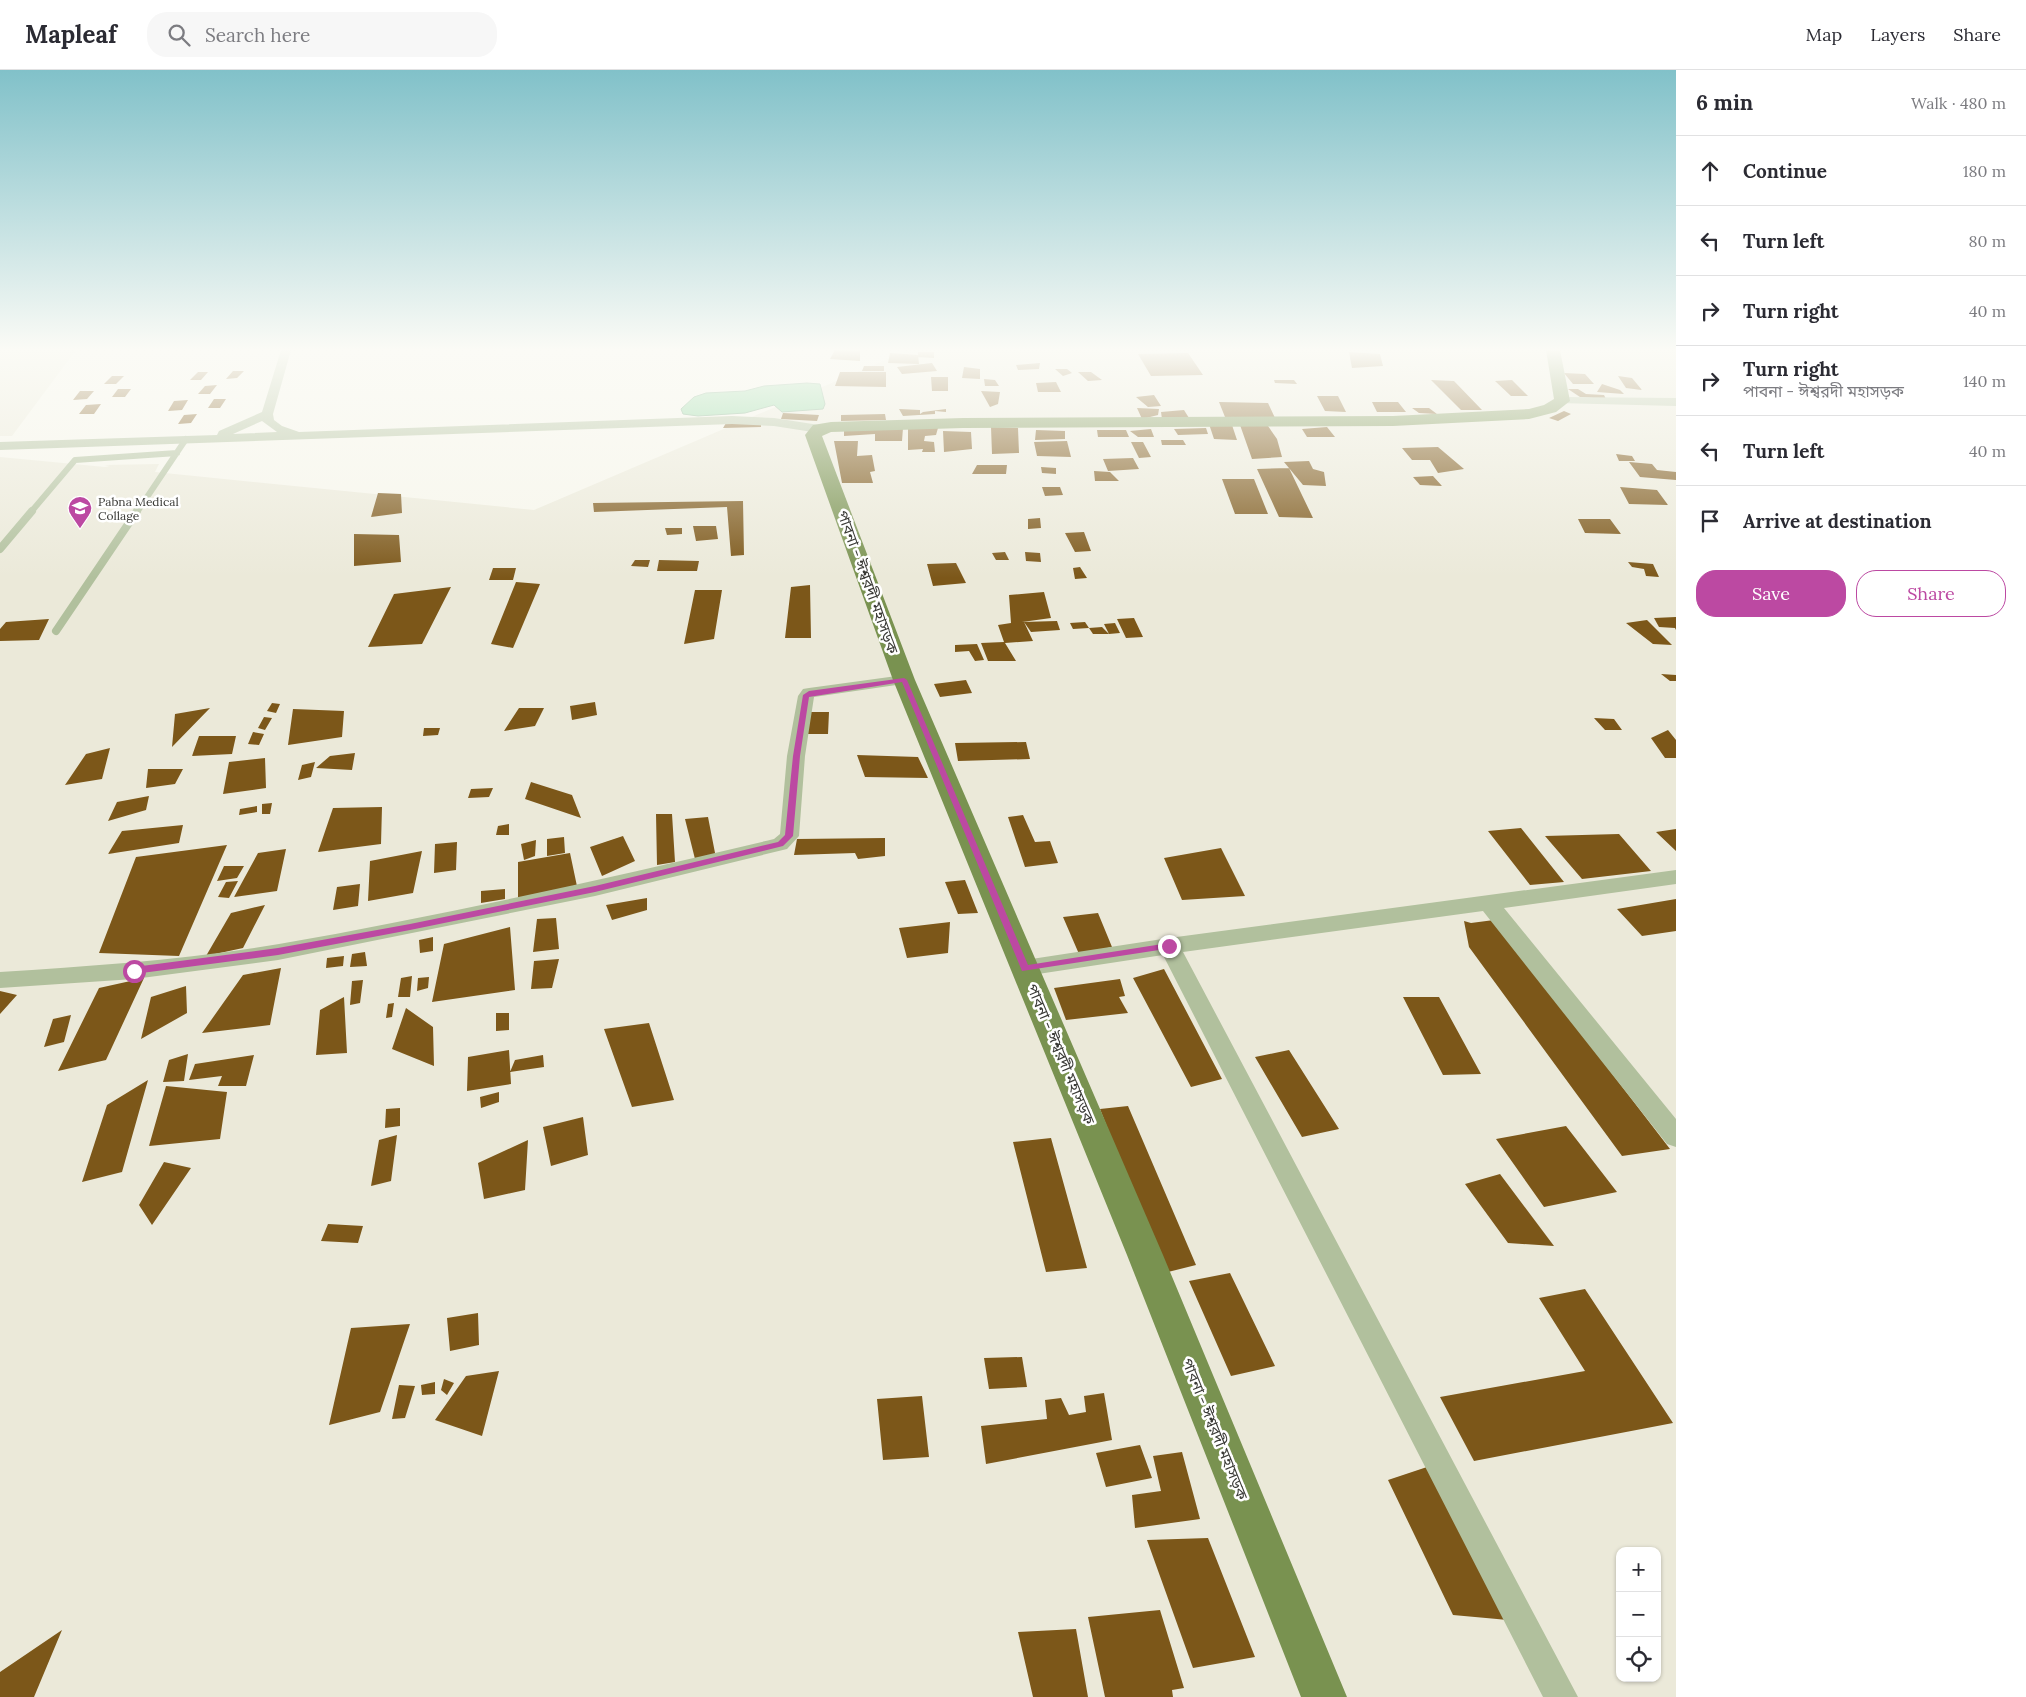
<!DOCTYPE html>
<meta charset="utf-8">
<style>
:root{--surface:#fff;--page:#f7f7f7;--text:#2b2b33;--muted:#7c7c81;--line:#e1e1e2;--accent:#bc49a2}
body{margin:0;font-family:Lora,"Noto Sans Bengali",serif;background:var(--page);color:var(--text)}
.controls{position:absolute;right:15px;bottom:15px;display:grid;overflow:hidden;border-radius:10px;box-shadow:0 1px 4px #0004}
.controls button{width:45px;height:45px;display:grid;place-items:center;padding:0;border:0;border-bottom:1px solid var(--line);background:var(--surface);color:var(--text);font:25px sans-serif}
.stop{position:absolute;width:15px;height:15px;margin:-11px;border:4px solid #bc49a2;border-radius:50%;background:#fff}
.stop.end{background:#bc49a2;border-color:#fff;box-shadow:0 1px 5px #0008}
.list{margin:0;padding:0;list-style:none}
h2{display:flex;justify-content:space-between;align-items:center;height:65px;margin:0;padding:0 20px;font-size:21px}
h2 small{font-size:16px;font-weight:400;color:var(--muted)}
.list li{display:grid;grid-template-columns:32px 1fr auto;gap:15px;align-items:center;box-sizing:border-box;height:70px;padding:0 20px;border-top:1px solid var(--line)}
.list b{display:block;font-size:19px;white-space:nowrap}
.list p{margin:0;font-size:16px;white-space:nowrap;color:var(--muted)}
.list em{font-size:16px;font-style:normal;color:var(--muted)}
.actions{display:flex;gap:10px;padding:15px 20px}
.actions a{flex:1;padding:11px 0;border:1px solid var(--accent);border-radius:20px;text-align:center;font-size:18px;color:var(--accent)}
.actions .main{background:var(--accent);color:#fff}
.icon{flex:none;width:28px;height:28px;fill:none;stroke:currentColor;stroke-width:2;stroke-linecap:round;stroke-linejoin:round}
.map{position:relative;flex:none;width:1676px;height:1627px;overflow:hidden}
header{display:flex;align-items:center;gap:30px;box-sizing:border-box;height:70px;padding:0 25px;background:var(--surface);border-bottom:1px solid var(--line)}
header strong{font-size:24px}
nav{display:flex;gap:28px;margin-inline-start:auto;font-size:18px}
.search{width:350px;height:45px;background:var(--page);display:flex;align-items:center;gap:12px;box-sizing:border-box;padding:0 18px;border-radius:20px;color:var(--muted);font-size:19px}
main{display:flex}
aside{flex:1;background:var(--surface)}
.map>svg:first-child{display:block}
</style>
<header>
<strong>Mapleaf</strong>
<div class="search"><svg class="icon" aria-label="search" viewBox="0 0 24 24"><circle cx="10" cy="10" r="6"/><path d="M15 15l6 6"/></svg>Search here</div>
<nav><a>Map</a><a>Layers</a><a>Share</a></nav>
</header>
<main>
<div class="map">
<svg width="1676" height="1627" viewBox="0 0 1676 1627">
<rect width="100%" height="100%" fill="#f7f6ec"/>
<!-- built -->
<path fill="#ebe9d9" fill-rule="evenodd" d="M0,280h76l-64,86h-12z
M909,280h767v1347h-1676v-1240l105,10 5,-1 -6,-1 55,-1 -4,8 379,38zM1620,1481h37v127h-37z"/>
<!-- water -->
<path fill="#87d49a" stroke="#70a67c" d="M807,313l13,1 5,20 -2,5 -41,3 -8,-7 -29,8 -47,3 -15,-2 -2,-5 13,-12 12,-4 39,-2 19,-5z"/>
<!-- building -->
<path fill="#7c5719" d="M835,280h25v11l-30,-2z
M918,282h16v6l-16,-1z
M1349,282l31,2 3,12 -31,2z
M890,283l28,2 1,9 -31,-1z
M1188,283l15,22 -52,1 -13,-22z
M932,293l5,8 -35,3 -5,-7z
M1040,293l-1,6 -21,1 -2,-5z
M864,296h20v5h-22z
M964,297l16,2v10l-18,-1z
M1055,299h12l5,4 -9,3z
M233,301h11l-7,7 -11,1z
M198,302h10l-7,8h-11z
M840,302h46v15l-51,-1z
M1078,302h13l11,8 -14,1z
M1564,303l21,1 9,10h-21z
M112,306h12l-8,8h-12z
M1618,306l14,2 10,12 -16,-2z
M931,307h17v14h-16z
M984,309l11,1 4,6h-14z
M1274,310h20l3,4 -22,-1z
M1431,310l23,1 28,29h-21z
M1512,310l16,16h-17l-16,-15z
M1056,312l5,10h-23l-2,-9z
M1602,314l18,6 4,4 -27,-2z
M217,315l-7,9h-12l7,-8z
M118,319h13l-6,8h-13z
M1568,319h10l8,5 18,1 2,4 -26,-2z
M80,321h14l-7,8 -14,1z
M981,321l19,1 -2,12 -8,3z
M1154,325l7,11 -13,1 -12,-10z
M1317,326h21l8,16 -21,-1z
M214,329h12l-6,9h-12z
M188,330l-6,10 -14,1 6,-10z
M1219,332l49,1 7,15 -50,-1z
M1372,332h26l8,10h-29z
M101,334l-7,10h-15l7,-9z
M1137,338l22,1 -1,6 -16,4z
M1412,338h17l8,6 -18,-1z
M899,339l21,1v4l3,-2 23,-3v3l-11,-1v3l-32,2z
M1184,340l5,8 -27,1 -1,-7z
M1564,341l7,3 -13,7 -9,-3z
M783,343l36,2 -2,6 -36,-2z
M197,344l-6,9 -13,1 6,-9z
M885,344l1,6 -45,1v-6z
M726,353l35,1v3l-38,1z
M1209,354l23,1 5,15 -23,-1z
M1240,355l28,1 9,13 5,18 -30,2z
M908,357l30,1 -2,7 -11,1 -1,5 10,1 1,10h-13l1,-3 -15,1z
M991,357l27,1 1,25 -27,1z
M1327,357l8,10h-28l-5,-8z
M844,358h59l-1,13h-27v-7l-31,2z
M1206,358l2,6 -30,1 -4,-6z
M1151,359l3,8h-16l-8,-6z
M1036,360l29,1v8l-30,1z
M1097,360h29l3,7h-31z
M943,361l28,1 1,17 -28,3z
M1161,370h22l3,5h-24z
M834,371h24l-1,15 15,-1 3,16 -5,1 3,11h-31z
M1067,371l4,16 -34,-1 -3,-14z
M1131,372h12l8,15 -12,1z
M1438,377l26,22 -26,4 -8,-13h-18l-10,-12z
M1616,384l16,2 3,5h-16z
M1133,388l6,11 -31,2 -5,-12z
M1309,391l4,8 11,3 2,14 -23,-1 -19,-23z
M1629,392l23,2 5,6 19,2v8l-36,-3z
M977,395h30l-1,9h-34z
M1041,397l15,1v6l-14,-1z
M1289,398l24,50 -34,-1 -22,-48z
M1094,401l16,1 9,9h-24z
M1433,406l9,10 -22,-1 -7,-8z
M1222,409h32l14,35h-33z
M1042,417h18l3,8 -18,1z
M1620,417l37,3 11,15 -39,-1z
M378,423l23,1 1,19 -31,4z
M743,431l1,54 -13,1 -4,-49 -133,5 -1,-9z
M1040,448l1,10 -13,1v-10z
M1578,449h32l11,15 -36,-1z
M693,456h23l2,13 -22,2z
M665,458h17v6l-15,1z
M1084,462l7,19 -16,1 -10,-19z
M354,464l45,1 2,27 -47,4z
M1005,482l4,8h-13l-4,-7z
M1025,482l15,1 1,9 -15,-1z
M635,490h15l-2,7 -17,-1z
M659,490l40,1 -2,10h-40z
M1628,492l25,2 6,13 -13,-1 -2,-7 -12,-2z
M956,493l10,20 -33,3 -6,-22z
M1080,497l7,11 -12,1 -2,-11z
M493,498h23l-3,12h-24z
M516,512l24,2 -27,64 -22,-4z
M810,515l1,53h-26l6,-51z
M451,517l-29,57 -54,3 26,-53z
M695,520h27l-8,49 -30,5z
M1044,522l7,26 -29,4 35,-1 3,9 -29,2 -7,-10 9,19 -28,2 11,18h-28l-7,-18 23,-1 -6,-17 13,-2 -2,-28z
M1676,547v13l-1,-2 -16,-1 -5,-9z
M1134,548l9,19 -17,1 -9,-19z
M49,549l-10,21 -39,1v-12l6,-7z
M1647,550l25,25 -19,-1 -27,-21z
M1085,552l4,6 -16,1 -3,-6z
M1115,553l5,10 -11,1 -5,-10z
M1102,557l7,7h-16l-4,-6z
M977,574l7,16 -9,1 -6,-10 -14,1v-7z
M1661,604l15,1v6h-6z
M966,610l6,13 -32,4 -6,-13z
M595,632l2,13 -25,5 -2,-14z
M272,633l8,1 -4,9 -9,-2z
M210,638l-38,39 3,-33z
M519,638h25l-9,18 -31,5z
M293,639l51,2 -2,26 -54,8z
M804,642h25l-1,22h-22z
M264,647l8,1 -7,12 -7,-2z
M1594,648l20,1 8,11h-17z
M424,658h16l-2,7 -15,1z
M1668,660l8,10v18h-11l-14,-20z
M253,662l11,2 -5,11 -11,-1z
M199,666h37l-4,18 -40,2z
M1026,672l4,17 -72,2 -3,-18z
M110,678l-8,31 -37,6 21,-31z
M355,683l-3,17 -36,-2 14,-12z
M857,685l61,2 10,21 -63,-1z
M265,688l1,30 -43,6 6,-32z
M315,692l-4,15 -13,3 4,-15z
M148,699h35l-8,15 -29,4z
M531,712l41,13 9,23 -56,-19z
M493,718l-4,9 -21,1 3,-9z
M149,726l-3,14 -38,11 9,-19z
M272,733l-2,11h-8v-10z
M257,736v6l-18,3 1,-6z
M382,737l-1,37 -63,8 15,-44z
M656,744h16l3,48 -18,3z
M1023,745l12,27 15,-1 8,22 -33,4 -17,-50z
M708,747l8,41 -20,5 -11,-44z
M509,754v11h-13l2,-9z
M183,755l-4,18 -71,11 14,-23z
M1521,758l43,54 -34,3 -42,-54z
M1676,759v22l-20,-19z
M1619,764l32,37 -69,8 -37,-43z
M623,766l12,25 -33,15 -12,-29z
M564,767l1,16 -18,3v-17z
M885,768v18l-27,3 -3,-6 -61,2 3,-16z
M536,770l-1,16 -11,4 -3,-16z
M457,772l-1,28 -22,3 1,-29z
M227,775l-48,111 -80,-3 37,-96z
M1221,778l24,48 -63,4 -18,-42z
M286,779l-9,42 -43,6 24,-44z
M422,781l-9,42 -45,8 2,-40z
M570,783l8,38 -60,11v-40z
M224,796h20l-7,12 -20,3z
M965,810l13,33 -20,1 -13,-32z
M238,811l-9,17 -11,-1 8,-15z
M360,814l-2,22 -25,4 4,-23z
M505,819v10l-24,4v-12z
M647,828v12l-35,10 -6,-15z
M1676,829v32l-34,5 -25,-27z
M265,835l-22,43 -37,8 25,-43z
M1098,843l14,34 -33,7 -16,-37z
M556,848l3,31 -26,3 4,-33z
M1494,850l176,229 -48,7 -153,-209 -5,-26 7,2z
M950,852l-2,31 -41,5 -8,-30z
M510,857l5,63 -83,12 12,-58z
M433,867v14l-13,2 -1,-13z
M365,882l2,14 -17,1 2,-13z
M344,886l-1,10 -17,2 1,-10z
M559,889l-7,29 -21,1 3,-28z
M281,898l-11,57 -68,8 41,-58z
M1164,899l58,110 -31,8 -58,-109z
M412,906l-2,21h-12l3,-19z
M429,907l-1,11 -11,3 1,-13z
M144,908l-38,82 -48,11 41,-83z
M1120,909l5,17 -6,1 9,16 -62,7 -12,-32z
M363,910l-3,23 -10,2 2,-24z
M186,916l1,27 -46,26 10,-42z
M0,921l17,4 -17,19z
M344,927l3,56 -31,2 4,-45z
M1403,927h36l42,77 -38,1z
M394,933l-2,14 -6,1 2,-14z
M406,938l27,19 1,39 -42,-17z
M496,943h13v17l-13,1z
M71,945l-7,27 -20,5 9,-28z
M649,953l25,77 -42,7 -28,-78z
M509,980l2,34 -44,7 1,-34z
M1289,980l50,79 -37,8 -47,-80z
M188,984l-4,27 -21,1 6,-22z
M254,985l-8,31h-28l4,-10 -33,4 6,-16z
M543,985l1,12 -34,5 5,-12z
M148,1010l-26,92 -40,10 25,-77z
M166,1016l61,6 -7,47 -71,7z
M499,1022v10l-18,6 -1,-11z
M1128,1036l68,159 -32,8 -64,-164z
M400,1038v18l-15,2 1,-19z
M583,1047l5,38 -37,11 -8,-39z
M1566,1056l51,66 -73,15 -48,-68z
M397,1065l-6,46 -20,5 8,-46z
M1051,1068l36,130 -41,4 -33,-130z
M528,1070l-3,50 -41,9 -6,-36z
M164,1092l27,6 -39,57 -13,-20z
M1500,1104l54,72 -46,-3 -43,-59z
M328,1154l35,2 -5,17 -37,-2z
M1230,1203l45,93 -44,10 -42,-95z
M1585,1219l88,134 -199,38 -34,-64 145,-26 -46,-73z
M478,1243l1,32 -29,6 -3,-33z
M410,1254l-30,88 -51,13 22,-97z
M1022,1287l5,30 -38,2 -5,-31z
M499,1301l-17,65 -47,-16 31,-44z
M444,1309l10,4 -7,12 -6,-5z
M435,1312v12l-13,1 -1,-10z
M399,1315l16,1 -10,32 -13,1z
M1104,1323l8,47 -126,24 -5,-38 66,-7 -2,-19 16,-2 8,17 17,-3 -2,-16z
M922,1326l7,61 -46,3 -6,-61z
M1140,1375l12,33 -46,9 -10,-34z
M1182,1382l18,67 -65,9 -3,-33 29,-4 -8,-35z
M1430,1396l78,154 -55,-5 -65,-135z
M1208,1468l47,119 -62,11 -46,-128z
M1160,1540l24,78 -12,2 1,7h-68l-17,-80z
M1076,1559l12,68h-55l-15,-65z
M62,1560l-28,67h-34v-25z"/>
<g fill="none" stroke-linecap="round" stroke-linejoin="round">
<!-- lane-far1 -->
<path stroke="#b1c09d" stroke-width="6" d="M31,442l44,-52 102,-7
M137,442l49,-73"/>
<!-- lane -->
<path stroke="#b1c09d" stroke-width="8" d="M0,479l32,-38
M56,561l81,-120"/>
<!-- street -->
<path fill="#b1c09d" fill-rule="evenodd" d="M281,280h10l-18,64 1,6 8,6 17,6 433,-16 42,2 45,7 6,4 -6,4 -45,-7 -42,-2 -732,26v-8l217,-7 2,-4 43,-19zM262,351l15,11 -44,2z
M1562,327l114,1v8l-118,-3 -2,-2 2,-2z
M904,605l6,2 2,3 -2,3 -96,14 -9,59 -6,80 -12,13 -192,47 -317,64 -144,19 -134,9v-16c93,-6 187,-12 279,-28 166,-29 331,-66 495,-105l6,-5 7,-78 11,-60 5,-7 6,-1z
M1676,800v14l-172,24 172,211v28l-9,-3 -184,-233 -300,41 395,745h-35l-380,-742 -138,21 -8,-2 -3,-6 3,-6 8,-2 144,-22z"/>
<!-- primary -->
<path fill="#799250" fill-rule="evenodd" d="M1546,280h14l10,51 -14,11 -27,7 -136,7 -430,2 -132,4 -9,4 93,244 248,575 184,442h-46l-174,-442 -234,-575 -88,-245 8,-10 18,-3 132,-4 430,-2 136,-7 15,-4 10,-6z"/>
</g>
<!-- sky -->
<linearGradient id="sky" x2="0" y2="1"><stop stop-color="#81c1c9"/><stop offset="0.55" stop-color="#fbfbf6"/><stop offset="1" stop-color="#fbfbf6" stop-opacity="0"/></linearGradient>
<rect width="1676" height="508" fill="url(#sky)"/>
<!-- route -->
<path fill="#bc49a2" d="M904,608l3,2 121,285 141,-22 4,3 -1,2 -150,23 -120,-289 -93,15 -9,59 -7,80 -10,10 -188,46 -185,38 -132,25 -144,19 -4,-3 4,-4 144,-19 132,-24 185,-38 183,-44 7,-7 8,-79 10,-61 6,-4z"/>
<!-- icons -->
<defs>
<g id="university-pin" transform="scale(1.25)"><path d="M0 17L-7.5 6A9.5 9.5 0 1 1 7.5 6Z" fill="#bc49a2" stroke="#fff"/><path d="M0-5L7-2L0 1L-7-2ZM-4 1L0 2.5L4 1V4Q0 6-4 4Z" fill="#fff"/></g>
</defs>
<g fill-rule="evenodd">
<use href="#university-pin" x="80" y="438"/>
</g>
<g text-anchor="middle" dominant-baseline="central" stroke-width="5" stroke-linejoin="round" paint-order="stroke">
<!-- far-poi labels -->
<g font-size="12" fill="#393935" stroke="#fff" text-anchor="start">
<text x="98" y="431">Pabna Medical<tspan x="98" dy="14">Collage</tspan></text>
</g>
<!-- street labels -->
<g font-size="15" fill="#393935" stroke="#fff">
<text transform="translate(868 512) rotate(70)">পাবনা - ঈশ্বরদী মহাসড়ক</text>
<text transform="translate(1061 984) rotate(67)">পাবনা - ঈশ্বরদী মহাসড়ক</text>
<text transform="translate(1215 1359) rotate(68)">পাবনা - ঈশ্বরদী মহাসড়ক</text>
</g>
</g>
</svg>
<div class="controls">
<button>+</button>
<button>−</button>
<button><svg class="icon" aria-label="locate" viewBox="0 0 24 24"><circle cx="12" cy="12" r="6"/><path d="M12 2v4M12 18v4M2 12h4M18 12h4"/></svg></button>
</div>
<div class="stop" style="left:134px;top:901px"></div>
<div class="stop end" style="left:1169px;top:876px"></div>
</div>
<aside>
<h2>6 min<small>Walk · 480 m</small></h2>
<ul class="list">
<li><svg class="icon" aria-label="ahead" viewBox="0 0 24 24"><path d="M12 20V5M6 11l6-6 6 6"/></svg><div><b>Continue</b></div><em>180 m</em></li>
<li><svg class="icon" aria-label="left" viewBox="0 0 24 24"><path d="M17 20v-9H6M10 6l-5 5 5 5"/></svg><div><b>Turn left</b></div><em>80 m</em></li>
<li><svg class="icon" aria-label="right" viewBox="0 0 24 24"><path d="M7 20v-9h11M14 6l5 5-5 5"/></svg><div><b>Turn right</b></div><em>40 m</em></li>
<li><svg class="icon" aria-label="right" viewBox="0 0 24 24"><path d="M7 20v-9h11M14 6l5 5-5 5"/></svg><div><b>Turn right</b><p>পাবনা - ঈশ্বরদী মহাসড়ক</p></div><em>140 m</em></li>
<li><svg class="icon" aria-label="left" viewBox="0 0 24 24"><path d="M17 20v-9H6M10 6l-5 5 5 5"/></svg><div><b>Turn left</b></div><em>40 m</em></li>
<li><svg class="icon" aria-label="arrive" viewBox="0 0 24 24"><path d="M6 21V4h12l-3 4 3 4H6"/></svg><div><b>Arrive at destination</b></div></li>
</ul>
<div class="actions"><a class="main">Save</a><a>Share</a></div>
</aside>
</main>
